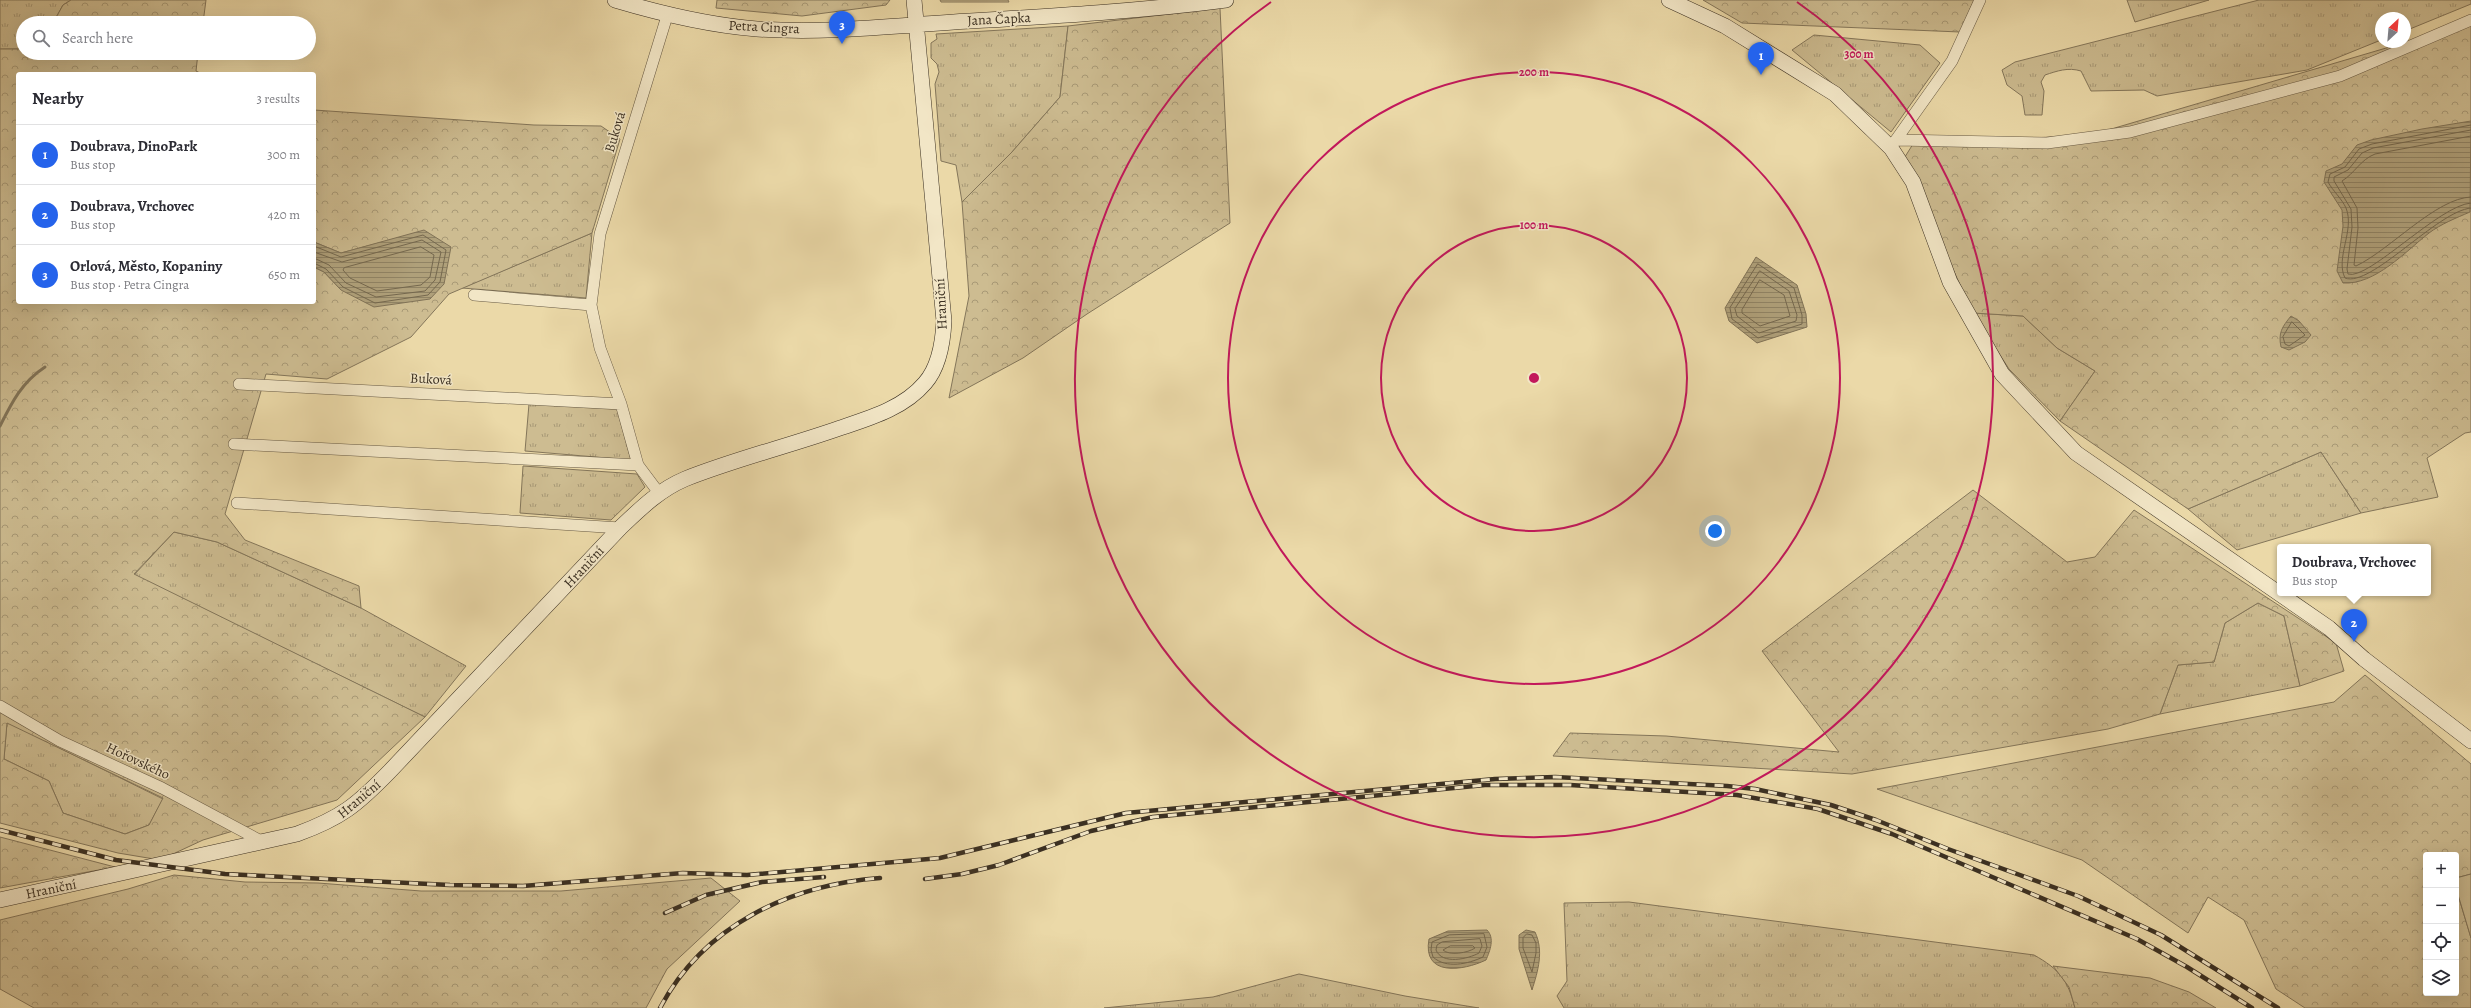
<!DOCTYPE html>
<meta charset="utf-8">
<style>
:root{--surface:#fff;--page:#f2f2f3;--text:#2b2b33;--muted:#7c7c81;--line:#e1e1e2;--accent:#2563eb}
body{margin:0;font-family:Alegreya,serif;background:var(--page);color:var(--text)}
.controls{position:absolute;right:12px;bottom:12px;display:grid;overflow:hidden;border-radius:4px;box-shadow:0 4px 16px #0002}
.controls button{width:36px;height:36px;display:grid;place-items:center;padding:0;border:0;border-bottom:1px solid var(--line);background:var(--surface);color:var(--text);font:20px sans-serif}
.compass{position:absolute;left:2375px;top:12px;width:36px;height:36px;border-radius:50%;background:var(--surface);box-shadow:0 4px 16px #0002;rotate:26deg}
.you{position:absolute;left:1715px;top:531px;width:14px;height:14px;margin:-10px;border:3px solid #fff;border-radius:50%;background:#1a73e8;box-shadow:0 0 0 6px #1a73e833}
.badge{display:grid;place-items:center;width:26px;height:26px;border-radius:50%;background:var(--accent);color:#fff;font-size:13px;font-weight:700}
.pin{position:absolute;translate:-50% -33px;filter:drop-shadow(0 1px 2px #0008)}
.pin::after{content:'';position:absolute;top:21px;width:14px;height:12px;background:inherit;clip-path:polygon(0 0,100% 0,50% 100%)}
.popup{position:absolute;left:2277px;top:544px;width:154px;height:52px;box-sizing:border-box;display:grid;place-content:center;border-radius:4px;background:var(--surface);filter:drop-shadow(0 1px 3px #0005);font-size:13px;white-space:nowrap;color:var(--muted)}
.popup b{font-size:15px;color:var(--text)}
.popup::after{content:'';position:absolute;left:50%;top:100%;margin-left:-8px;border:8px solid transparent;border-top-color:var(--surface)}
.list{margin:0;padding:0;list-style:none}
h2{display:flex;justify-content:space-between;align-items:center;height:52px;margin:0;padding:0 16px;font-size:17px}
h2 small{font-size:13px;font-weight:400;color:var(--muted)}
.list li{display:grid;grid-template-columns:26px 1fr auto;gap:12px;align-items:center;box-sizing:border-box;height:60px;padding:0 16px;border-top:1px solid var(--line)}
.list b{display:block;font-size:15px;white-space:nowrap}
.list p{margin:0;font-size:13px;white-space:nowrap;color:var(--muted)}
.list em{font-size:13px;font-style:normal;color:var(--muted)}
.icon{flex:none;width:22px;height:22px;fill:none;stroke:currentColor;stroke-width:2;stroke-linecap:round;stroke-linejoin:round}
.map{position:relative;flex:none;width:2471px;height:1008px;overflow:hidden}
.search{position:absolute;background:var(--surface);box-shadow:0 4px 16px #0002;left:16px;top:16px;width:300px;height:44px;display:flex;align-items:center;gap:10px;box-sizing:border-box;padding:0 14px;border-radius:22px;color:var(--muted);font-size:15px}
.panel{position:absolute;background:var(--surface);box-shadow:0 4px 16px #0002;left:16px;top:72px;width:300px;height:232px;border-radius:4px}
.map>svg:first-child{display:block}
</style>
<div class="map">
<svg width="2471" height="1008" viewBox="0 0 2471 1008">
<defs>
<pattern id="grass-tufts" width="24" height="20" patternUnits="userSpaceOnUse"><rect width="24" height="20" fill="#cdbc91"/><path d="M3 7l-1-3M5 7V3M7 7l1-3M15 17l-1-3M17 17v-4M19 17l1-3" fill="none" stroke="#a89976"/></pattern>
<pattern id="forest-crowns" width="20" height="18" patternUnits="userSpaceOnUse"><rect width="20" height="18" fill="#cdbc91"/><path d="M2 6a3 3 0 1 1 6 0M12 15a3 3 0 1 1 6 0" fill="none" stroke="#a89976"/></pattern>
<pattern id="water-rules" width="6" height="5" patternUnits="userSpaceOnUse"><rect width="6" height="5" fill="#afa07a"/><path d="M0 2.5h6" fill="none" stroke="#908364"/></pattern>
</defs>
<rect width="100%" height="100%" fill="#ebd9a8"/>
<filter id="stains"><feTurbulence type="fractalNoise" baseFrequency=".005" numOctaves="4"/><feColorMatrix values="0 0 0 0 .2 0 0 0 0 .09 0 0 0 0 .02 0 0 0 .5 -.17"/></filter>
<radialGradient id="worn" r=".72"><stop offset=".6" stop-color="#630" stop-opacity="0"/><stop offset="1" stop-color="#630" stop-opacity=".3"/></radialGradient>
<!-- grass -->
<path fill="url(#grass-tufts)" stroke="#84765a" d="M0,0h71l-8,5 -10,18h-30v26h-23z
M940,0h68l1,2h-68z
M2127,0h82l-74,22z
M2259,0h212v4l-66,27v-13h-24v22l-74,30 -150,26 -13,-6 -53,1 -10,-20c-13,-4 -24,0 -36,4l-4,7 3,9 -2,24h-17l-3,-19 -15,-11 -5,-15 13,-8z
M1068,26l-8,71 -48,55 -50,50 -6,-37 -15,-4 -6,-77 4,-12 -2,-8 -6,-6v-15l6,-4 -1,-5z
M1814,35l106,10 20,18 -49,69 -99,-82z
M592,233l-6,65 -124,-10z
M1973,313l50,3 34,32 38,23 -35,50 -51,-52z
M529,404l88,5 14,51 -106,-9z
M2321,452l40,61 -124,37 -49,-41z
M523,466l114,8 8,13 -34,33 -91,-7z
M174,532l43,10 144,66 105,58 -41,51 -291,-142z
M2258,603l26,13 16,70 -140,28 18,-49 36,-3 11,-39z
M7,722l156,77 -14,26 -24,9 -62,-21 -14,-32 -45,-22z
M1629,902l405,53c25,14 34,25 41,53h-511l-7,-12 10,-15 -3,-78z
M1299,974l106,22 74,12h-375l109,-11z"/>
<!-- forest -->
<path fill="url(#forest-crowns)" stroke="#84765a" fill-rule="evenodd" d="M71,0h135l-3,23h-150l10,-18z
M717,0h173l-4,5 -84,11 -86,-8z
M1703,0h271l-14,32 -218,-9z
M1220,8l10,215 -143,91 -64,44 -74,40 20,-102 -7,-94 50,-50 48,-55 8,-71z
M2471,23v409l-6,1 -38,25 11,39 -77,16 -40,-61 -133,57 -128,-88 35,-50 -38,-23 -34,-32 -50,-3 -70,-153 10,-16 178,-9z
M0,49h23v4h175l-2,18 6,3h-184v228h296v-35l10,5 17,18 83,-59 -83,22 -27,-11v-132l220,15 67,1 19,13 -28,94 -143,61 -38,43 -84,42 -61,-5 -41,140 20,26 114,46 2,22 -144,-66 -43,-10 -40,42 291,143 -88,83 -134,40 -43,20 -42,-7 -118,-30zM7,723l156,75 -14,27 -24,9 -62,-21 -14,-32 -45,-22z
M1973,490l94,72 28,-5 39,-47 202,133 8,28 -44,15 -16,-70 -26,-13 -33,20 -11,39 -36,3 -18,49 -52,15 -256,45 -299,-18 17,-23 96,3 173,16 -77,-101z
M2365,675l106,89v110l-15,4v-23h-30v138h30v-105l15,50v70h-166l-29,-19 -32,-69 -36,-23 -20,36 -106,-73 -205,-71 457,-87z
M0,837l115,30 -115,21z
M174,875l71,7 73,1 103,8h140l150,-13 29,23 -73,68 -21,39h-612l-34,-19v-69l128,-31z
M2053,966l97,12 39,14 27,16h-141l-6,-21z"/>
<!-- green -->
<path fill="#cdbc91" stroke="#84765a" d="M2471,874v64l-15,-50v-10z"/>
<!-- water -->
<path fill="url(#water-rules)" stroke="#817357" d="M2471,121l-1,91c-14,6 -29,12 -41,21 -24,19 -54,52 -86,50l-6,-12 6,-45 -1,-16 -18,-28 2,-11 16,-7 15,-19 14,-5 51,-11z
M424,230l27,17 -7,37 -14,15 -56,8 -33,-17 -17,-18 -10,-5v-25l27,11z
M1756,257l41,28 9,29 1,13 -50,16 -28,-22 -4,-13z
M2291,316l8,5 12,14 -6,7 -16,8 -8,-3c-3,-14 1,-20 10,-31z
M1487,930c8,8 3,21 -1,30 -23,11 -64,17 -57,-21l19,-8z
M1526,930l9,2c9,19 3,39 -3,58l-13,-41v-14z"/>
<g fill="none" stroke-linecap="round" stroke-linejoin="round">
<!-- shore -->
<path stroke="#75684e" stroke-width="1" d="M2471,125l-99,19 -13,5 -14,18 -15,7 -2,8c5,9 14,17 18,26 9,22 -11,50 -1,70 26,10 92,-67 126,-70
M2471,130l-98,18 -11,5 -14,17 -14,7v4l17,28 1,18 -5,42 1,5c20,7 91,-69 123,-71
M2471,136l-96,18c-15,6 -20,19 -33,27l15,27 1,20 -4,37 2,1c34,-16 80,-68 115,-69
M314,246l27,11 82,-22 23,15 -6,32 -12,13 -53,8 -32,-16 -17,-18 -12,-6
M421,247l13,8 -4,22 -9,8 -44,6 -27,-13 -7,-8 1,-2z
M314,252l28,10 80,-22 19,12 -6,28 -10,11 -49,6 -30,-14 -17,-18 -15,-7
M1758,264l36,24 8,27v9l-44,14 -26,-19 -2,-11z
M1760,271l29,20 8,24 -1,6 -37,12 -22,-17 -2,-7z
M1760,280l24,15 6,21 -30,10 -18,-13v-3z
M2292,322l13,13 -16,11 -4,-2 -2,-7z
M1484,934l3,13 -4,10c-15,7 -37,12 -50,0l-2,-7 1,-8 17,-7z
M1527,934l5,1 4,8v10l-4,19 -9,-24v-10z
M1480,939l2,7 -3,7c-11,6 -37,12 -43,-3l1,-5 5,-3z
M1473,946l2,2c-7,5 -26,8 -32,2l7,-4z"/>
<!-- stream -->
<path stroke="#817357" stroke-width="3" d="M0,426c12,-24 22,-44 45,-59"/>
<!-- street casing -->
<g stroke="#675a44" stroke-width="12">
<path id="street" d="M1897,140l150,3 83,-11 210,-56 131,-56
M1893,144l59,-83 28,-61
M474,295l117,10
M239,384l382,20
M234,444l404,21
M659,493l-21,-28 -17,-61 -21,-56 -9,-43 9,-71 67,-218
M237,503l383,25
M0,706l60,35 102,47 101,54"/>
</g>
<!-- secondary casing -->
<g stroke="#3b3022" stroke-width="16">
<path id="secondary" d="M615,0c47,14 93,25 142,29 71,5 143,-4 213,-8 86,-5 171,-10 256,-21
M1669,0l56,26 110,68 56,54 22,34 37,100 52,92 74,79 253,175 35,31 107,82
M0,900l297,-66c44,-16 60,-29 93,-63l230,-243c20,-19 39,-38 65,-49 50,-20 104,-33 155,-51 30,-10 64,-20 85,-45 14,-16 18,-41 19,-62l-30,-321"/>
</g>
<!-- street -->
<use href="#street" stroke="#f2e6c6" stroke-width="11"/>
<!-- secondary -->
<use href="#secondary" stroke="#f2e6c6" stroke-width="15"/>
<!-- rail casing -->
<g stroke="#3b3022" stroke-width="4.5">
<path id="rail" d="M0,830l116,30 109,14 225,11 73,1 160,-13 64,2 193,-17 186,-45 369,-34 60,-2 172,9 28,3 76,16 45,15 72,29 130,47 83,39 117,73
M925,879l37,-5 37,-9 92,-34 62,-14 332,-32h85l167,10 81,14 74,25 245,105 50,28 65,41
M665,913l41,-18 56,-13 62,-5
M660,1008c44,-83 130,-123 220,-130"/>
</g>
<!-- rail -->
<use href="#rail" stroke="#f2e6c6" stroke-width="3" stroke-dasharray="9" stroke-linecap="butt"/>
</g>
<!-- distance rings -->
<g fill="none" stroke="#c2185b" stroke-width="2">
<circle cx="1534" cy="378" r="153"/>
<circle cx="1534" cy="378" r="306"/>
<path d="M1797 2A459 459 0 1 1 1271 2"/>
</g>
<g text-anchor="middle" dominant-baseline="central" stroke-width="3" stroke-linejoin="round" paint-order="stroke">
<!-- street labels -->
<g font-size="14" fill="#3b3022" stroke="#f2e6c6">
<text transform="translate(999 19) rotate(-3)">Jana Čapka</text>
<text transform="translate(764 27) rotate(3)">Petra Cingra</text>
<text transform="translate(615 132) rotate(-73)">Buková</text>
<text transform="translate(941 304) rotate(-93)">Hraniční</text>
<text transform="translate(431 379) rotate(3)">Buková</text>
<text transform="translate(584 567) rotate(-47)">Hraniční</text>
<text transform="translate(138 761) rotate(25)">Hořovského</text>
<text transform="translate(359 799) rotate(-40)">Hraniční</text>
<text transform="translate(51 889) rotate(-12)">Hraniční</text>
</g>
</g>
<circle cx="1534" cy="378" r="6" fill="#c2185b" stroke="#f2e6c6" stroke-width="2"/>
<g font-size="12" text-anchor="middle" font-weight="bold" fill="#c2185b" stroke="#f2e6c6" stroke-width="3" stroke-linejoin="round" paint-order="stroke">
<text x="1859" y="58">300 m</text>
<text x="1534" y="76">200 m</text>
<text x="1534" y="229">100 m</text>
</g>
<rect width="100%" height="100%" filter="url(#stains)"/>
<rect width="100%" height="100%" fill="url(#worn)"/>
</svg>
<div class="controls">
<button>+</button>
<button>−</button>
<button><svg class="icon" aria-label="locate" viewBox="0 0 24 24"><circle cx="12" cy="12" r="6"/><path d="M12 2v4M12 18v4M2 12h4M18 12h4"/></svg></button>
<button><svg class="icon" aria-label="layers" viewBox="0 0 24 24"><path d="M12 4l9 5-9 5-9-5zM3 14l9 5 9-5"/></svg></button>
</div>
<svg class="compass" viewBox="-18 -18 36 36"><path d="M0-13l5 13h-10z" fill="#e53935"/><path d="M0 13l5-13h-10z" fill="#7c7c81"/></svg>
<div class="you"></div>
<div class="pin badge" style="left:1761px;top:75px">1</div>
<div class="pin badge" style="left:2354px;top:642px">2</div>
<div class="popup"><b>Doubrava, Vrchovec</b>Bus stop</div>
<div class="pin badge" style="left:842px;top:44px">3</div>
<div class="search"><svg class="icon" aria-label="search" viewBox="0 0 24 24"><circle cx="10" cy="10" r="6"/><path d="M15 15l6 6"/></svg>Search here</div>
<section class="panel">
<h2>Nearby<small>3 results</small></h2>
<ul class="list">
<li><span class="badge">1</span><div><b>Doubrava, DinoPark</b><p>Bus stop</p></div><em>300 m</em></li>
<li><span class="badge">2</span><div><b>Doubrava, Vrchovec</b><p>Bus stop</p></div><em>420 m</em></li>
<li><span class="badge">3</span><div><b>Orlová, Město, Kopaniny</b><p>Bus stop · Petra Cingra</p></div><em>650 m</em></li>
</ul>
</section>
</div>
